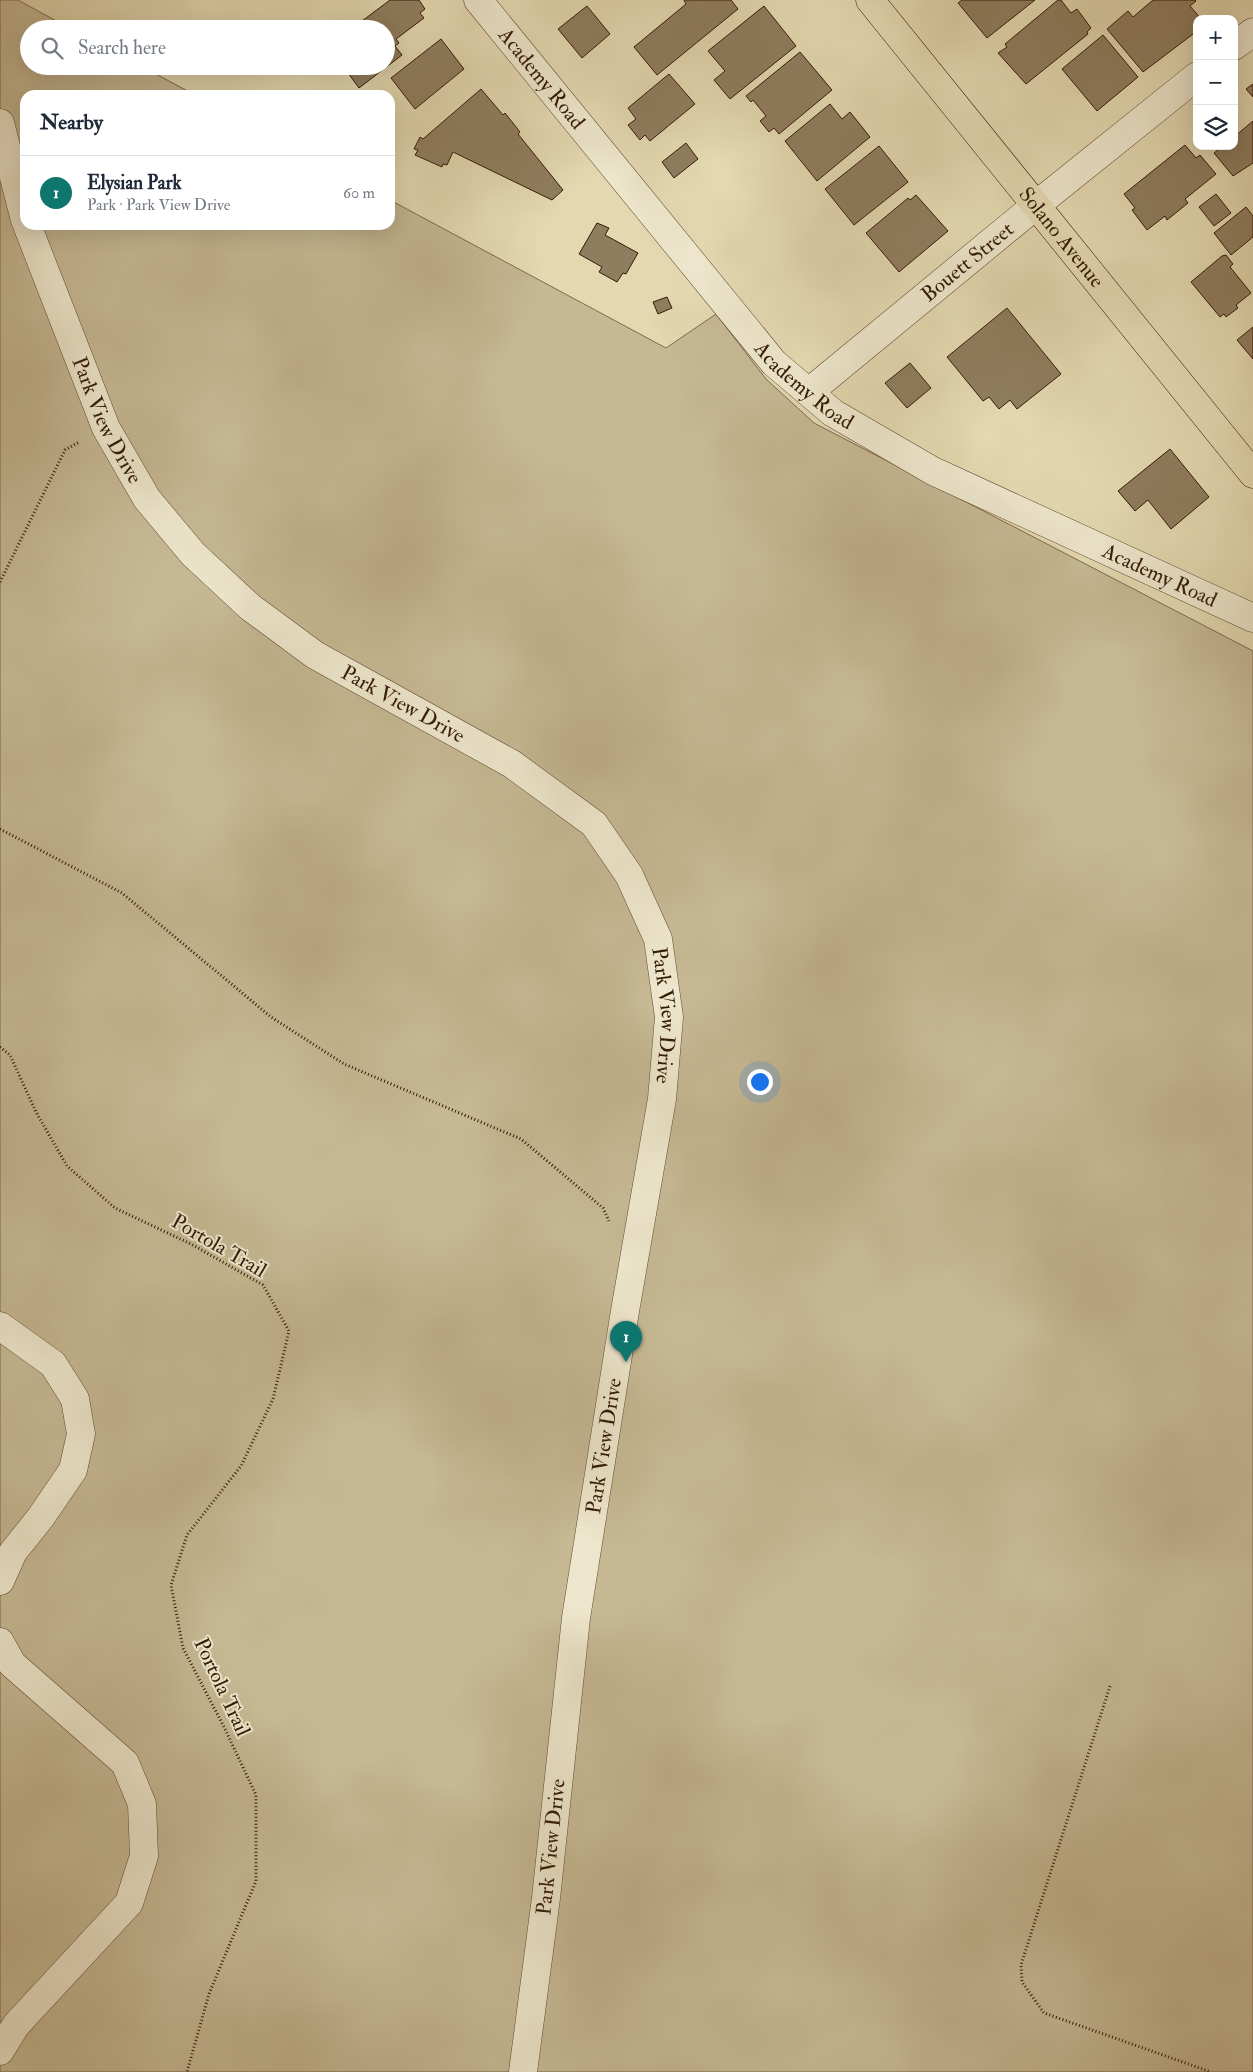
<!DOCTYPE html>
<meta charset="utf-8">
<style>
:root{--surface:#fff;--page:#f6f6f7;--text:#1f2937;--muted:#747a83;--line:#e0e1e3;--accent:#0f766e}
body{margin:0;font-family:"IM FELL Double Pica",serif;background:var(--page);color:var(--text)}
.controls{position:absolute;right:15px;top:15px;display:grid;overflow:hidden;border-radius:10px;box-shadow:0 5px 20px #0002}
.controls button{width:45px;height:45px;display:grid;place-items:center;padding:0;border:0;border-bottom:1px solid var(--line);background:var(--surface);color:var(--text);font:25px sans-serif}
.you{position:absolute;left:759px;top:1081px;width:18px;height:18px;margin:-12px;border:4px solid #fff;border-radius:50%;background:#1a73e8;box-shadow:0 0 0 8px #1a73e833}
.badge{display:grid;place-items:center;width:32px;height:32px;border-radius:50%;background:var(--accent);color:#fff;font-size:16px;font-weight:700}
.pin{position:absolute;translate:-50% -41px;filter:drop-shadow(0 1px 2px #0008)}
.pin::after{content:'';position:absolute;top:26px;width:18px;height:15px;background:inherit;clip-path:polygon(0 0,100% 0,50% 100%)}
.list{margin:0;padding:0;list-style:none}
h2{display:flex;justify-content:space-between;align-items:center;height:65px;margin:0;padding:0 20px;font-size:21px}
h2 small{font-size:16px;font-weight:400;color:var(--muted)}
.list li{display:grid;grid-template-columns:32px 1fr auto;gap:15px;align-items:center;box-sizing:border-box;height:75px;padding:0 20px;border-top:1px solid var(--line)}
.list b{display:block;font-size:19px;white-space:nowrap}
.list p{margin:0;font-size:16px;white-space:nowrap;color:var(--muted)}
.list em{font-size:16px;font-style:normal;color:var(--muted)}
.icon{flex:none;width:28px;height:28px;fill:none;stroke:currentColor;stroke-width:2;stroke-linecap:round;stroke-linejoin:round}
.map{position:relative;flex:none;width:1253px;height:2072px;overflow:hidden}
.search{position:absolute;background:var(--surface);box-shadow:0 5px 20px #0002;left:20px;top:20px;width:375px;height:55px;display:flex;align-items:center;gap:12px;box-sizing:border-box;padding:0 18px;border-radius:28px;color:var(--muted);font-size:19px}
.panel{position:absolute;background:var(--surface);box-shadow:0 5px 20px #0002;left:20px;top:90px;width:375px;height:140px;border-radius:15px}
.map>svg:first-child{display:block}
</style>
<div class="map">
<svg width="1253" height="2072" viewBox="0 0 1253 2072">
<rect width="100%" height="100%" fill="#e3d8b0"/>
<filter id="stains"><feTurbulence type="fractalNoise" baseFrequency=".004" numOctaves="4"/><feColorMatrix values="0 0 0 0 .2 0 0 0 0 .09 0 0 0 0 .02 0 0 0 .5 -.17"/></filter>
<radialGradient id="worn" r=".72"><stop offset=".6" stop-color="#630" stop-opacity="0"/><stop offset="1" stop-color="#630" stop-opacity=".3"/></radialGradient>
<!-- green -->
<path fill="#c5b893" stroke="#7c6a4d" d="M0,0h18l53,29h-42v37h112l54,29h-170v130h365v-25l276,148 50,-34 50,65 48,44 439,228v1421h-1253z"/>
<!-- building -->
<path fill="#8f7d5f" stroke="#341b07" d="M390,0h29l6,9 -5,4 4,5 -28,21 3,4 -4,3 7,9 -43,33 -11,-15 9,-7h29v-37h-24l-4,-5z
M684,0h47l7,9 -81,66 -23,-28 52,-43z
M962,0h73l-48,38 -29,-35z
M1058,0h3l10,13 6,-4 14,19 -4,4 1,2 -62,50 -28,-31 9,-6 -2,-3z
M1153,0h42l1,1 -6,5 11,13h-4v12l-54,41 -36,-43 21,-18 5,6z
M587,6l23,28 -28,24 -24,-29z
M764,6l32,40 -66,53 -16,-19 11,-9 -17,-20z
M1103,35l35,42 -41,34 -35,-42z
M441,39l23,30 -49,40 -24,-31z
M800,52l32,38 -53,44 -5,-6 -5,4 -9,-11 6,-5 -13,-16 -2,2 -5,-6z
M669,74l26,30 -45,37 -5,-6 -5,5 -12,-15 8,-6 -8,-11z
M1253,84v13l-7,-8z
M481,89l22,26 2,-2 15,19 -2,2 45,56 -11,10 -99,-48 -6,13 -4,-1 -1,3 -27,-12 3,-5 -4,-1 6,-12 3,2z
M830,104l12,15 8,-7 20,25 -53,44 -32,-40z
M1253,121v42l-20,13 -19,-23 9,-7h11v-9z
M686,143l12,16 -24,19 -12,-16z
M1185,145l11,13 4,-3 16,19 -31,25 3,4 -21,17 -2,-4 -18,14 -15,-20 3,-2 -11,-14z
M879,146l29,36 -54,43 -29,-36z
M1216,194l15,19 -17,13 -15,-19z
M916,195l32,36 -49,41 -33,-39 42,-35 2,2z
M1246,207l7,9v21l-22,18 -17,-22z
M597,223l12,5 -4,7 33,18 -12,21 -3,-1 -6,9 -18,-10 3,-5 -23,-13z
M1226,255l7,9 -3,3 21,26 -15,12 2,3 -12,9 -2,-3 -4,3 -29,-35 31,-26z
M667,297l5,11 -14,6 -5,-12z
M1007,308l54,66 -44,35 -7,-9 -11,9 -10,-12 -6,4 -36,-44z
M1253,327v32l-16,-19z
M910,363l21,25 -24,20 -22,-25z
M1170,449l39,48 -38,32 -23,-29 -13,11 -17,-20z"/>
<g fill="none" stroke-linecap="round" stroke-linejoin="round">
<!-- minor casing -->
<g stroke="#604a31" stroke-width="29">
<g id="minor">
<path id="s1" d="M478,0l296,363 59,50 100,58 320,147"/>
<path d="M1234,46l19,-14"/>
<path d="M0,123l25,97"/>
<path id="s2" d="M27,225l79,203 41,71 46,55 57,53 65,48 197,109 82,60 35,51 29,64 11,78 -7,82 -37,212 -49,307 -30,280 -23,174"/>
<path id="s3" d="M809,392l226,-186 162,-130"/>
<path d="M0,1326l53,38 22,35 6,35 -8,36 -32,47 -28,35 -13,29"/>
<path d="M0,1642l12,22 113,99 17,41 2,52 -15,47 -113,122 -16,26"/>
</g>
</g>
<!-- major casing -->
<g stroke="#341b07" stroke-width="29">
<g id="major">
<path id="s4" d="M870,0l383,474"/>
</g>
</g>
<!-- path -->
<path stroke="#341b07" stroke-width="3" stroke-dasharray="1 2.5" stroke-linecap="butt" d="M0,582l65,-132 14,-8
M0,829l122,64 149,124 73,47 177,75 82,69 6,13
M0,1047l10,8 26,57 31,54 48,42 76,36 72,41 26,46 -16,68 -32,67 -54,69 -16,50 12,63 42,81 31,66v86l-47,113 -22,78
M1110,1686l-89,279 1,17 22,31 167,59"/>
<!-- minor -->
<use href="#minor" stroke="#ede6cc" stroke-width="28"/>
<!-- major -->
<use href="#major" stroke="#e3d8b0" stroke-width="28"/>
</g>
<g text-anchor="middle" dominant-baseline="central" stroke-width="4" stroke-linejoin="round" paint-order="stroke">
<!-- street labels -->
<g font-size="21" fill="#341b07" stroke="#ede6cc">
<text stroke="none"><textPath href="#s1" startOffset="101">Academy Road</textPath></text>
<text stroke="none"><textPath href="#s4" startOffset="305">Solano Avenue</textPath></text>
<text stroke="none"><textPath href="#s3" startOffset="205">Bouett Street</textPath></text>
<text stroke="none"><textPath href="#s1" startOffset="506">Academy Road</textPath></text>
<text stroke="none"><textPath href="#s2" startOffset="211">Park View Drive</textPath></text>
<text stroke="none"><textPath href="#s1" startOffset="911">Academy Road</textPath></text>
<text stroke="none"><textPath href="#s2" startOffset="631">Park View Drive</textPath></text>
<text stroke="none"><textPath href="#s2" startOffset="1066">Park View Drive</textPath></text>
<text transform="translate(219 1246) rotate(30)">Portola Trail</text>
<text transform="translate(604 1446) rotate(-81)">Park View Drive</text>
<text transform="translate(222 1687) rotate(65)">Portola Trail</text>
<text transform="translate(551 1847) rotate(-84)">Park View Drive</text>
</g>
</g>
<rect width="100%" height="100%" filter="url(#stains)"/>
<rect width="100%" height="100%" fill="url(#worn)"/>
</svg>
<div class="controls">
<button>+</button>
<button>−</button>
<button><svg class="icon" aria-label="layers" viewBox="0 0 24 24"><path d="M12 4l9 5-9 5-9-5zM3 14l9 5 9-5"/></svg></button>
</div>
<div class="you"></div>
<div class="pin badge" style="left:626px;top:1362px">1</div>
<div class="search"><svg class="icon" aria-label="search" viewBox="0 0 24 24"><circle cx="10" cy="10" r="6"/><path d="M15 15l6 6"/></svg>Search here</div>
<section class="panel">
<h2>Nearby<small></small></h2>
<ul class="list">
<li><span class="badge">1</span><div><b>Elysian Park</b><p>Park · Park View Drive</p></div><em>60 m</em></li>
</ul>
</section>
</div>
